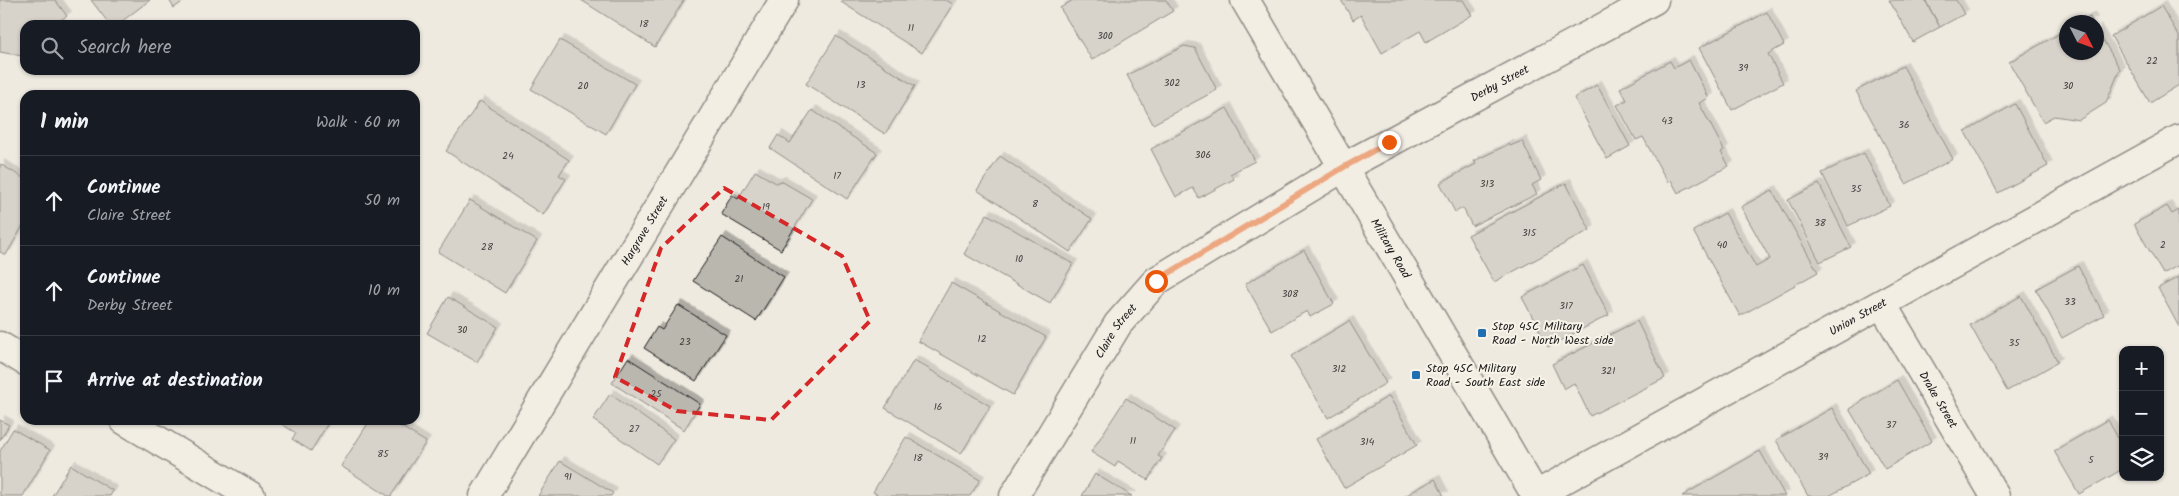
<!DOCTYPE html>
<meta charset="utf-8">
<style>
:root{--surface:#171b24;--page:#20242c;--text:#f1f3f6;--muted:#9ea1a6;--line:#363941}
body{margin:0;font-family:Kalam,sans-serif;background:var(--page);color:var(--text)}
.controls{position:absolute;right:15px;bottom:15px;display:grid;overflow:hidden;border-radius:10px;box-shadow:0 1px 4px #0004}
.controls button{width:45px;height:45px;display:grid;place-items:center;padding:0;border:0;border-bottom:1px solid var(--line);background:var(--surface);color:var(--text);font:25px sans-serif}
.compass{position:absolute;left:2059px;top:15px;width:45px;height:45px;border-radius:50%;background:var(--surface);box-shadow:0 1px 4px #0004;rotate:132deg}
.stop{position:absolute;width:15px;height:15px;margin:-11px;border:4px solid #ea580c;border-radius:50%;background:#fff}
.stop.end{background:#ea580c;border-color:#fff;box-shadow:0 1px 5px #0008}
.list{margin:0;padding:0;list-style:none}
h2{display:flex;justify-content:space-between;align-items:center;height:65px;margin:0;padding:0 20px;font-size:21px}
h2 small{font-size:16px;font-weight:400;color:var(--muted)}
.list li{display:grid;grid-template-columns:32px 1fr auto;gap:15px;align-items:center;box-sizing:border-box;height:90px;padding:0 20px;border-top:1px solid var(--line)}
.list b{display:block;font-size:19px;white-space:nowrap}
.list p{margin:0;font-size:16px;white-space:nowrap;color:var(--muted)}
.list em{font-size:16px;font-style:normal;color:var(--muted)}
.icon{flex:none;width:28px;height:28px;fill:none;stroke:currentColor;stroke-width:2;stroke-linecap:round;stroke-linejoin:round}
.map{position:relative;flex:none;width:2179px;height:496px;overflow:hidden}
.search{position:absolute;background:var(--surface);box-shadow:0 1px 4px #0004;left:20px;top:20px;width:400px;height:55px;display:flex;align-items:center;gap:12px;box-sizing:border-box;padding:0 18px;border-radius:15px;color:var(--muted);font-size:19px}
.panel{position:absolute;background:var(--surface);box-shadow:0 1px 4px #0004;left:20px;top:90px;width:400px;height:335px;border-radius:15px}
.map>svg:first-child{display:block}
</style>
<div class="map">
<svg width="2179" height="496" viewBox="0 0 2179 496">
<defs>
<filter id="shadow"><feDropShadow dx="4.5" dy="-4.5" stdDeviation="0" flood-color="#0004"/></filter>
</defs>
<rect width="100%" height="100%" fill="#eeeae0"/>
<filter id="ink" filterUnits="userSpaceOnUse"><feTurbulence type="fractalNoise" baseFrequency=".02" numOctaves="2"/><feDisplacementMap in="SourceGraphic" scale="10" xChannelSelector="R" yChannelSelector="G"/><feConvolveMatrix kernelMatrix="1 2 1 2 8 2 1 2 1" color-interpolation-filters="sRGB"/></filter>
<g filter="url(#ink)">
<!-- building -->
<path fill="#bab7af" stroke="#1c1c1c" filter="url(#shadow)" d="M0,0h55l12,16 -14,9h-28v28l-3,3 -22,-4z
M91,0h59l-33,25h-7z
M169,0h16l-11,8z
M581,0h103l-29,47z
M842,0h104l7,4 -31,49 -81,-51z
M1073,0h93l7,11 -81,49 -32,-52z
M1341,0h122l9,15 -46,27 -6,-11 -38,22 -21,-38 -8,5z
M1889,0h36l15,27 -27,15z
M1925,0h31l8,14 -24,13z
M2161,6l18,30v49l-29,18 -39,-67z
M1767,12l17,33 -16,9 15,29 -51,27 -33,-62z
M2090,17l3,5h-14z
M2096,28l24,41 -14,34 -27,17 -25,-4 -11,6 -34,-60 57,-32v22h30z
M836,36l79,50 -30,48 -79,-50z
M560,40l75,44 -29,50 -75,-45z
M1184,46l11,2 22,42 -64,34 -26,-49z
M1689,60l20,38 -10,5 25,47 -3,2 8,14 -51,27 -7,-13 -3,3 -25,-46 -7,3 -19,-35 10,-5 -7,-12 50,-27 4,7z
M1903,66l50,93 -47,25 -50,-93z
M1597,85l33,61 -23,13 -33,-61z
M480,101l89,59 -10,15 7,4 -23,36 -97,-64z
M2015,104l33,62 -50,27 -33,-61z
M1227,108l28,53 -25,13 4,5 -35,19 -6,-10 -17,9 -25,-48z
M812,110l65,43 -30,46 -77,-51 8,-13 12,8z
M1522,141l19,39 -9,5 5,9 -65,32 -9,-18 -8,4 -15,-29 36,-19 -2,-3 35,-17 1,2z
M1864,153l26,53 -42,20 -26,-53z
M1000,156l92,63 -22,33 -93,-62z
M0,164l25,15v43l-19,33 -6,-3z
M755,171l21,12 5,-2 31,18 -31,51 -60,-36 11,-19 6,4z
M1566,183l24,47 -96,52 -26,-47z
M1819,184l32,63 -31,15 -32,-62z
M1772,190l46,82 -78,44 -47,-85 32,-18 31,54 14,-8 -29,-52z
M470,200l67,41 -32,52 -67,-41z
M2167,206l5,8 7,-4v55l-16,9 -29,-50z
M987,214l86,50 -23,39 -86,-49z
M722,237l62,40 -28,44 -63,-40z
M1304,250l30,54 -24,13 -3,-6 -35,20 -27,-47z
M1583,265l26,50 -61,32 -26,-50z
M2078,266l26,49 -42,23 -26,-49z
M2179,277v50l-21,-39z
M951,283l95,54 -33,58 -95,-54z
M2021,296l37,66 -51,29 -37,-66z
M448,297l50,30 -21,35 -50,-29z
M678,305l48,30 -30,46 -52,-33 13,-21 5,3z
M1349,321l37,62 -58,35 -37,-62z
M1637,321l28,57 -75,38 -16,-33 -10,6 -12,-25z
M628,358l72,46 -16,26 -72,-47z
M914,360l76,46 -29,48 -76,-46z
M1897,380l35,61 -47,28 -36,-60z
M610,394l64,45 -17,25 -64,-44z
M1389,396l28,49 -73,43 -28,-49z
M1126,398l49,32 -17,26 4,2 -14,22 -30,-19 -3,6 -24,-15z
M1832,408l37,66 -40,22h-21l-32,-56z
M0,420l9,5 -9,15z
M275,420h55l-19,31 -19,-12 4,-6z
M370,420h20l36,22 -35,54h-3l-47,-30z
M2108,420l15,27v22l-44,25 -25,-43z
M13,429l37,21 -27,46h-23v-45z
M906,437l74,43 -10,16h-90l-7,-4z
M1760,451l25,45h-103z
M560,461l53,32 -2,3h-73z
M71,465l42,26 -3,5h-58z
M1095,474l37,22h-50z
M1435,479l9,17h-39z"/>
<g fill="none" stroke-linecap="round" stroke-linejoin="round">
<!-- minor casing -->
<g stroke="#1c1c1c" stroke-width="31">
<g id="minor">
<path id="s1" d="M1882,304l113,192"/>
<path id="s2" d="M1536,495l643,-356"/>
<path id="s3" d="M484,496l300,-496"/>
<path id="s4" d="M1014,496l104,-172 38,-43 188,-114 310,-167"/>
</g>
</g>
<!-- tertiary casing -->
<g stroke="#1c1c1c" stroke-width="31">
<path id="tertiary" d="M0,346l25,15
M124,420l127,76"/>
</g>
<!-- secondary casing -->
<g stroke="#1c1c1c" stroke-width="31">
<g id="secondary">
<path id="s5" d="M1245,0l291,496"/>
</g>
</g>
<!-- minor -->
<use href="#minor" stroke="#f7f3e8" stroke-width="28"/>
<!-- tertiary -->
<use href="#tertiary" stroke="#f7f3e8" stroke-width="28"/>
<!-- secondary -->
<use href="#secondary" stroke="#f7f3e8" stroke-width="28"/>
</g>
</g>
<g fill="none" stroke-linecap="round" stroke-linejoin="round" filter="url(#ink)">
<!-- route -->
<path stroke="#ea580c" stroke-width="6" d="M1156,281l188,-114 45,-25"/>
</g>
<!-- marked area -->
<path d="M0 0H2179V496H0ZM724,188l118,68 28,65 -99,99 -94,-9 -62,-34 46,-129z" fill="#eeeae0" fill-opacity=".55" fill-rule="evenodd"/>
<path fill="none" stroke="#d62828" stroke-width="4" stroke-dasharray="10 6" stroke-linejoin="round" d="M724,188l118,68 28,65 -99,99 -94,-9 -62,-34 46,-129z"/>
<!-- markers -->
<g fill="#1f6fb2" stroke="#f7f3e8" stroke-width="2">
<rect x="1477" y="328" width="10" height="10" rx="2.5"/>
<rect x="1411" y="370" width="10" height="10" rx="2.5"/>
</g>
<g text-anchor="middle" dominant-baseline="central" stroke-width="4" stroke-linejoin="round" paint-order="stroke">
<!-- number labels -->
<g font-size="10" fill="#444341">
<text x="644" y="24">18</text>
<text x="911" y="28">11</text>
<text x="1105" y="36">300</text>
<text x="2152" y="61">22</text>
<text x="1743" y="68">39</text>
<text x="1172" y="83">302</text>
<text x="861" y="85">13</text>
<text x="583" y="86">20</text>
<text x="2068" y="86">30</text>
<text x="1667" y="121">43</text>
<text x="1904" y="125">36</text>
<text x="1203" y="155">306</text>
<text x="508" y="156">24</text>
<text x="837" y="176">17</text>
<text x="1487" y="184">313</text>
<text x="1856" y="189">35</text>
<text x="1035" y="204">8</text>
<text x="766" y="207">19</text>
<text x="1820" y="223">38</text>
<text x="1529" y="233">315</text>
<text x="1722" y="245">40</text>
<text x="2163" y="245">2</text>
<text x="487" y="247">28</text>
<text x="1019" y="259">10</text>
<text x="739" y="279">21</text>
<text x="1290" y="294">308</text>
<text x="2070" y="302">33</text>
<text x="1566" y="306">317</text>
<text x="462" y="330">30</text>
<text x="982" y="339">12</text>
<text x="685" y="342">23</text>
<text x="2014" y="343">35</text>
<text x="1339" y="369">312</text>
<text x="1608" y="371">321</text>
<text x="656" y="394">25</text>
<text x="938" y="407">16</text>
<text x="1891" y="425">37</text>
<text x="634" y="429">27</text>
<text x="1133" y="441">11</text>
<text x="1367" y="442">314</text>
<text x="383" y="454">85</text>
<text x="1823" y="457">39</text>
<text x="918" y="458">18</text>
<text x="2091" y="460">5</text>
<text x="568" y="477">91</text>
</g>
<!-- street labels -->
<g font-size="12" fill="#1c1c1c" stroke="#f7f3e8">
<text stroke="none"><textPath href="#s4" startOffset="655">Derby Street</textPath></text>
<text stroke="none"><textPath href="#s3" startOffset="310">Hargrave Street</textPath></text>
<text stroke="none"><textPath href="#s5" startOffset="288">Military Road</textPath></text>
<text stroke="none"><textPath href="#s2" startOffset="368">Union Street</textPath></text>
<text stroke="none"><textPath href="#s4" startOffset="194">Claire Street</textPath></text>
<text stroke="none"><textPath href="#s1" startOffset="111">Drake Street</textPath></text>
</g>
<!-- poi labels -->
<g font-size="12" fill="#1c1c1c" stroke="#f7f3e8" text-anchor="start">
<text x="1492" y="326">Stop 45C Military<tspan x="1492" dy="14">Road - North West side</tspan></text>
<text x="1426" y="368">Stop 45C Military<tspan x="1426" dy="14">Road - South East side</tspan></text>
</g>
</g>
</svg>
<div class="controls">
<button>+</button>
<button>−</button>
<button><svg class="icon" aria-label="layers" viewBox="0 0 24 24"><path d="M12 4l9 5-9 5-9-5zM3 14l9 5 9-5"/></svg></button>
</div>
<svg class="compass" viewBox="-18 -18 36 36"><path d="M0-13l5 13h-10z" fill="#e53935"/><path d="M0 13l5-13h-10z" fill="#9ea1a6"/></svg>
<div class="stop" style="left:1156px;top:281px"></div>
<div class="stop end" style="left:1389px;top:142px"></div>
<div class="search"><svg class="icon" aria-label="search" viewBox="0 0 24 24"><circle cx="10" cy="10" r="6"/><path d="M15 15l6 6"/></svg>Search here</div>
<section class="panel">
<h2>1 min<small>Walk · 60 m</small></h2>
<ul class="list">
<li><svg class="icon" aria-label="ahead" viewBox="0 0 24 24"><path d="M12 20V5M6 11l6-6 6 6"/></svg><div><b>Continue</b><p>Claire Street</p></div><em>50 m</em></li>
<li><svg class="icon" aria-label="ahead" viewBox="0 0 24 24"><path d="M12 20V5M6 11l6-6 6 6"/></svg><div><b>Continue</b><p>Derby Street</p></div><em>10 m</em></li>
<li><svg class="icon" aria-label="arrive" viewBox="0 0 24 24"><path d="M6 21V4h12l-3 4 3 4H6"/></svg><div><b>Arrive at destination</b></div></li>
</ul>
</section>
</div>
